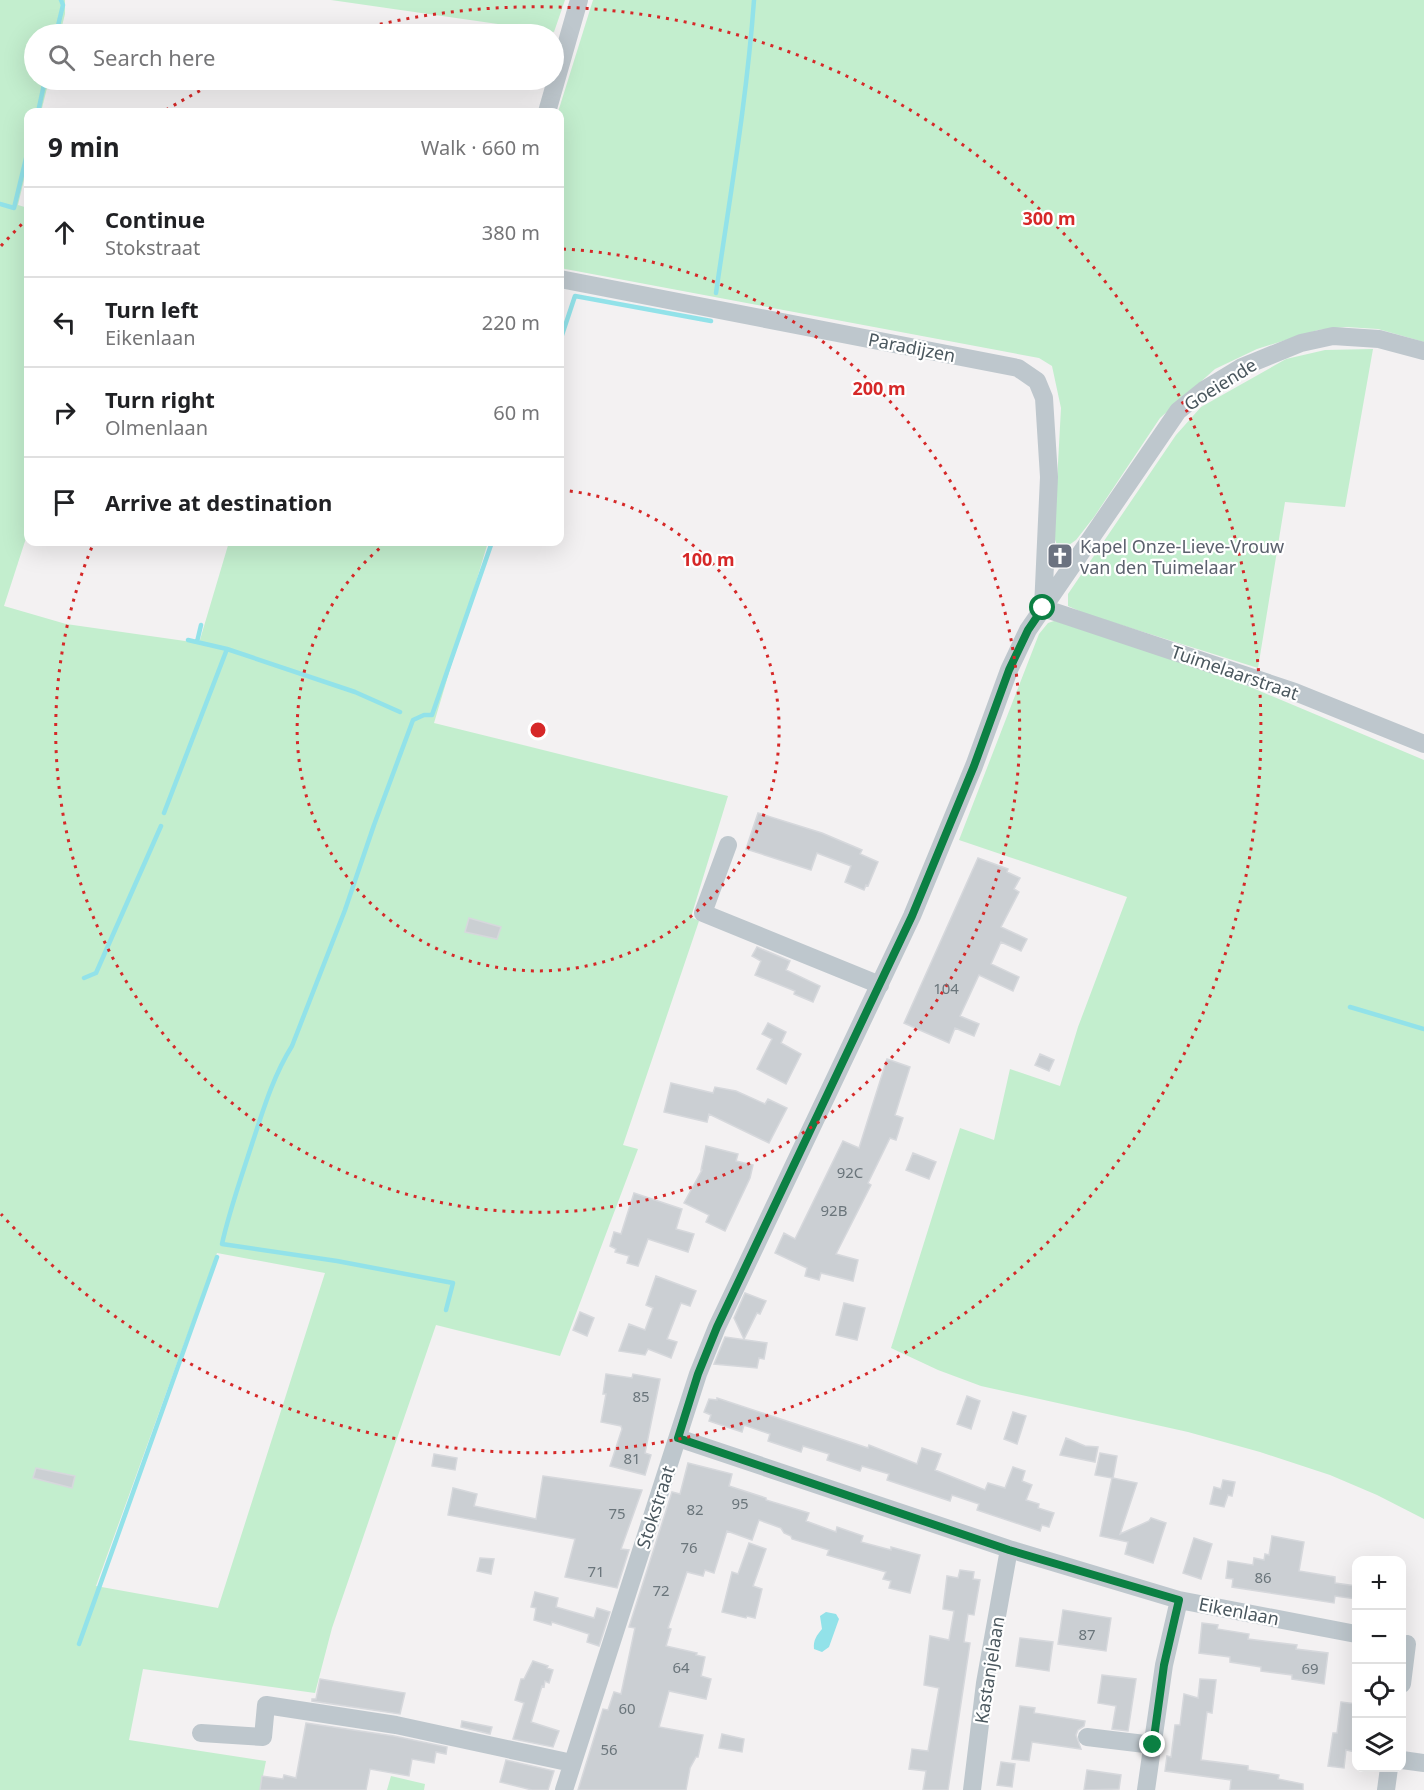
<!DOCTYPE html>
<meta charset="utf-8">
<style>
:root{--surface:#fff;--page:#f6f6f6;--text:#202124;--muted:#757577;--line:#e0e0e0}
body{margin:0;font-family:"Noto Sans",sans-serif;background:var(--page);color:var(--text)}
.controls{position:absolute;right:18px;bottom:18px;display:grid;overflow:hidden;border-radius:12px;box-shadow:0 6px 24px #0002}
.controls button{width:54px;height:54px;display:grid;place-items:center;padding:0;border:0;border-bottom:2px solid var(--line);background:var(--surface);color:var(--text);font:30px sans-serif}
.stop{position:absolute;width:18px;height:18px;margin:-14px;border:4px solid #0b8043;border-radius:50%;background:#fff}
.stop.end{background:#0b8043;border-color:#fff;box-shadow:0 2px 6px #0008}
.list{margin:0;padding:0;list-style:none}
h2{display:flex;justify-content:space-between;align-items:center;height:78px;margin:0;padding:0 24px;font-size:26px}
h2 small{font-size:20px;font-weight:400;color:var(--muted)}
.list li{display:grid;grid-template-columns:39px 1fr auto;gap:18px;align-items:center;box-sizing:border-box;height:90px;padding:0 24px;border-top:2px solid var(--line)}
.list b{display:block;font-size:22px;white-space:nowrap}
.list p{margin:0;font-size:20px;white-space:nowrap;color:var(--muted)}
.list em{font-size:20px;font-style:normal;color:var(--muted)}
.icon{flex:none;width:33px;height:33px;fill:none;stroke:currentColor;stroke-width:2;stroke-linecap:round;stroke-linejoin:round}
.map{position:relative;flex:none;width:1424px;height:1790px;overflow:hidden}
.search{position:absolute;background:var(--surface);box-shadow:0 6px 24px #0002;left:24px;top:24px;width:540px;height:66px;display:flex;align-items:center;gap:15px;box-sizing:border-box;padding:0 21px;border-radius:33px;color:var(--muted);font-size:22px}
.panel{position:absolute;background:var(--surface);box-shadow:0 6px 24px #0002;left:24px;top:108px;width:540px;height:438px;border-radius:12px}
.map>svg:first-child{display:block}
</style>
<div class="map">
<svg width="1424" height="1790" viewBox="0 0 1424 1790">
<rect width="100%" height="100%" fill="#f3f1f2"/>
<!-- green -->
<path fill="#c3eece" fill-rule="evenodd" d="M0,0h65v14l-5,20h-26v46h15l-8,32h-13v51l-10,42 10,3v324l-24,74 62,18 133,19 30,-101h259l-54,181 294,73 -37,121 8,4 -76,224 15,4 -78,207 -124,-31 -104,303 -17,65 -172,-24 -14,71 137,21 -6,29h-260zM217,1253l108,20 -107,335 -122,-22z
M331,0h234l-11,32z
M593,0h831v342l-46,-13 -32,-2 -28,3 -61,19 -42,20 -55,49 -66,99 -18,23 -7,5 -6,1 -6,-1 -3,-8 7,-129 -9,-42 -13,-8 -479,-90 -2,-156z
M1373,349l-28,158 -60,-5 -27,166 -172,-54 -18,-8v-12l108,-159 25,-28 85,-48 39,-9z
M1057,620l186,64 181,76v759l-47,-24 -47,-20 -70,-23 -72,-20 -207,-46 -43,-16 -47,-22 69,-220 34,12 16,-71 50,17 18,-59 49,-130 -168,-57 80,-206 9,-11z
M391,1776l34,8 -1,6h-37z"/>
<!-- water -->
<path fill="#92e2e9" d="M826,1612l10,2 3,5 -10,28 -7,5 -8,-3c-1,-9 3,-14 8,-20l-2,-13z"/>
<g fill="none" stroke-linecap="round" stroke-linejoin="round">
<!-- stream -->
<path stroke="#92e2e9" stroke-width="4.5" d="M56,34l7,-29 -2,-5
M38,112l7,-32
M0,204l14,4 14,-58
M716,293c14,-97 31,-195 38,-293
M560,341l15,-45 136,25
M188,640l39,9
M197,642l4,-17
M164,813l63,-164 128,43 45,20
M84,978l12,-5 65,-147
M1350,1007l74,22
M446,1310l7,-27 -116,-22 -115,-17c7,-32 18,-63 28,-94 12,-36 22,-72 42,-104l53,-136 29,-85 39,-105 11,-5h8l60,-173
M79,1644l138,-387"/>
</g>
<!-- building -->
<path fill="#cbcfd3" stroke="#d6d8dc" stroke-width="1.5" d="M758,813l64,20 40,17 -2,4 18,8 -10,24 -2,-1 -2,5 -19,-8 6,-16 -34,-13 -6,17 -65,-21z
M978,858l30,11 -1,3 13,6 -6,11 5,3 -18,35 26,12 -6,12 -20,-9 -10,22 28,13 -6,14 -34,-16 -19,41 19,8 -5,12 -19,-8 -6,15 -45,-20z
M469,918l32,9 -4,12 -32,-7z
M757,947l33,14 -4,9 34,16 -7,16 -19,-8 1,-3 -40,-16 6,-14 -9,-5z
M768,1023l18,9 -5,11 20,11 -15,30 -29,-15 15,-30 -10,-5z
M1040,1054l14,6 -5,11 -14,-6z
M887,1059l23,8 -15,48 8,3 -7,22 -6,-2 -22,45 3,2 -35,69 22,6 -5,21 -32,-8 -2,7 -14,-4 2,-8 -32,-15 9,-20 11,6 48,-98 16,7z
M671,1083l42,10 2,-6 21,4 29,13 3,-5 19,9 -18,35 -60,-29 -2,8 -43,-10z
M706,1146l32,8 -2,7 17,4 -3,13 -25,53 -19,-9 3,-7 -25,-12 18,-33h-1z
M913,1153l23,9 -7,17 -23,-9z
M634,1193l48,16 -6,20 18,5 -6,18 -40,-13 -10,27 -11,-3 2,-7 -14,-4 1,-3 -6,-3 4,-14 7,2z
M656,1276l40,15 -6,15 -9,-3 -14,36 10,3 -6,16 -23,-9 -3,6 -26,-4 10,-27 16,6 8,-22 -7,-3z
M745,1293l21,8 -6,13 -3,-1 -13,26 -10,-21z
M844,1303l21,5 -8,32 -21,-5z
M580,1312l14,6 -7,18 -14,-6z
M725,1337l42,6 -3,16 -5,-1 -2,10 -43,-4z
M606,1374l26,4 1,-4 27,5 -15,74 6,2 -6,20 -35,-9 12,-37 -1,-3 -20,-4 5,-28h-3z
M967,1396l13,5 -9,28 -14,-5z
M717,1398l151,50 1,-3 48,19 5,-16 19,6 -6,16 50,20 3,-7 17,5 8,-21 12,4 -3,10 10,4 -6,15 13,4 -1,4 16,5 -5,14 -7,-2 -2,6 -63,-21 2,-6 -27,-9 -2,6 -63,-21 2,-6 -27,-8 -2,5 -33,-11 2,-6 -26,-8 -2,6 -33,-11 2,-7 -26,-9 -2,7 -33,-11 2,-6 -7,-3 5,-13 8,1z
M1013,1412l13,4 -9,28 -13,-5z
M1066,1438l19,8 13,1 -3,15 -35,-7z
M1100,1453l17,3 -4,22 24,5 -17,51 29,-13 2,-3 15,5 -13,40 -28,-9 3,-12 -28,-6 12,-58 -17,-3z
M434,1454l23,4 -2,12 -23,-4z
M688,1463l44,11 -3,12 37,12v2l43,13 -3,8 30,11 1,-5 26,9 -2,6 30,8v-3l29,8 -10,38 -21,-5 2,-7 -8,-2 3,-7 -59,-17 2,-5 -37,-11 -1,-3 -7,-3 -3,-5 -22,-8 -7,20 -25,-9 -13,42 -9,-3 -2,6 -16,-4 -19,56 3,1 -5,17 31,7 -1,2 9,2 -4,19 10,3 -5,20 -37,-8 -10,36 44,8 -5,22h-2l-6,11 -4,22h-108l25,-81 5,1 6,-18 7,2 14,-66 -6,-1 43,-135 8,2z
M36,1468l39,8 -3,12 -39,-10z
M543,1476l99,14 -21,59 8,1 -12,38 -52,-11 10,-38 -127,-24 5,-27 24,6 -3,12 62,13z
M1223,1480l12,2 -3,14 -4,-1 -4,12 -14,-3 4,-17 7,2z
M1272,1536l32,6 -5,29 36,6v6l21,3v13l-21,-3 -1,7 -102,-16 1,-8 -7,-1 2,-17 25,4 1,-7 10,2 1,-6 4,1z
M1194,1538l18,6 -11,35 -18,-6z
M749,1543l17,6 -13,37 9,3 -7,29 -8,-2 -1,2 -24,-6 10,-40 6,2z
M480,1558l14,1 -3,15 -14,-3z
M960,1570l14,2 -1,7 7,1 -6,35 -6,-1 -4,28 6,1 -22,147h-25l3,-19 -17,-2 3,-20 16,2 11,-63 -15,-3 6,-49 19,4 5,-29 -11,-2 4,-33 11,2z
M535,1592l23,6 -2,9 38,11 3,-10 13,4 -11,34 -12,-4 2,-8 -37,-12 -1,3 -17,-5 2,-12 -5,-1z
M1063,1610l48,8 -5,33 -48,-7z
M1202,1623l16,2 -1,4 32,5 -1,5 49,6 -1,4 32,4 -4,31 -32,-5v-4l-31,-4v-4l-31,-5v-5l-31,-4z
M1020,1638l33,4 -4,29 -33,-5z
M533,1661l15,5 -1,2 6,2 -4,13 -4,-2 -1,6 -2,-1 -11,36 28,9 -6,16 -40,-8 11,-36 -9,-3 6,-21h3z
M1102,1675l34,4 -8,52 -16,-2 4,-23 -18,-3z
M320,1679l85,14 -5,21 -88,-13v-2h4z
M1200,1679l16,1 -4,33 -5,-1 -6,48 47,6v4l31,5 -1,4 25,5v6h-73l1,-10 -66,-9 2,-15 4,1 4,-32h5l4,-31 14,4z
M1341,1702l15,2v48l-10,-2 -2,18 -16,-2 5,-33h4z
M1020,1706l15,2 -1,5 51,8 -1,5 -6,4 -2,5 5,14 -49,-7 -3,19 -17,-2z
M462,1721l30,6 -2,7 -29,-7z
M306,1723l88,13 53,11 -1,7 -10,-2 -2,11 -22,-4 -3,17 -39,-7 -4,21h-106l2,-14 21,3 1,-4 12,3z
M722,1734l22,5 -2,13 -23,-4z
M506,1760l48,11 -6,19h-16l-32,-8z
M1001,1762l14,2 -3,23 -15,-2z
M1087,1770l34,5 -2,14 -35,1z"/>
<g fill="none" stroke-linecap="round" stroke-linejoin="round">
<!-- minor -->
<path stroke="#bec7cd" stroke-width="18" d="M547,112l32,-112
M560,279l458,89 19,13 7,17 5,79 -6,131
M1043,608l252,84 129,52
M728,845l-25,68 177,72
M678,1438l331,111 170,51 177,34
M1402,1684l5,-40
M201,1733l62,4 3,-32 130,20 176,38
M1087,1737l66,8
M1402,1760l22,3
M564,1790l134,-416 19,-47 195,-411 62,-150 35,-96 19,-40 150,-219 26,-21 38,-23 59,-24 32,-7 46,3 45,12
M972,1790l13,-107 24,-134
M1146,1790l18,-125 15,-65
M1386,1790l3,-22"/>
</g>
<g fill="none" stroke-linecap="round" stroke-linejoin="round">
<!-- route -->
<path stroke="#0b8043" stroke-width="8" d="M1043,608l-15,22 -19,40 -35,96 -62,150 -195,411 -19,47 -20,64 331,112 170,50 -15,65 -11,80"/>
</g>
<!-- distance rings -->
<g fill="none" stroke="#d62828" stroke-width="3" stroke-dasharray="3 6">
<path d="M561 490A241 241 0 1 1 386 543"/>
<path d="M563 249A482 482 0 1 1 94 542"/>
<path d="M1 246A723 723 0 0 1 27 219M166 110A723 723 0 0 1 221 80M345 33A723 723 0 1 1 1 1214"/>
</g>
<!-- icons -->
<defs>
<g id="church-square" transform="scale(1.35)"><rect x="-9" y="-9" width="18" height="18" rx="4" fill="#6b7280" stroke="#fff"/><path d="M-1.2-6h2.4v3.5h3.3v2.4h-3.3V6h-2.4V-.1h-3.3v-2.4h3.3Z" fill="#fff"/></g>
</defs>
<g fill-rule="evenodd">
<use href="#church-square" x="1060" y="556"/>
</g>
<g text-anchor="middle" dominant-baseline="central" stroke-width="4.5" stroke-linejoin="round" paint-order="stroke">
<!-- number labels -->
<g font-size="15" fill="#6a757b">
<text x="946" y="988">104</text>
<text x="850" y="1172">92C</text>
<text x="834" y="1210">92B</text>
<text x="641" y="1396">85</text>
<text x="632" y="1458">81</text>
<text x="740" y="1503">95</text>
<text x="695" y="1509">82</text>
<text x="617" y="1513">75</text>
<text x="689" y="1547">76</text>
<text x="596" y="1571">71</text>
<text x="1263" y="1577">86</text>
<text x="661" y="1590">72</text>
<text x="1087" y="1634">87</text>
<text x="681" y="1667">64</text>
<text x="1310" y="1668">69</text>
<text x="627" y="1708">60</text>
<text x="609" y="1749">56</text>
</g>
<!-- street labels -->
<g font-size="18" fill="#4a575e" stroke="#fff">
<text transform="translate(912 347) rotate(11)">Paradijzen</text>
<text transform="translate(1220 384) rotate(-32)">Goeiende</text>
<text transform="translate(1235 672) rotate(19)">Tuimelaarstraat</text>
<text transform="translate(655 1507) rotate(-72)">Stokstraat</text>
<text transform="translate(1239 1611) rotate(11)">Eikenlaan</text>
<text transform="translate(989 1670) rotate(-81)">Kastanjelaan</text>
</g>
<!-- worship labels -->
<g font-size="18" fill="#5b616d" stroke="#fff" text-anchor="start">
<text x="1080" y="546">Kapel Onze-Lieve-Vrouw<tspan x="1080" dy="21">van den Tuimelaar</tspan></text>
</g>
</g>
<circle cx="538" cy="730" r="9" fill="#d62828" stroke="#fff" stroke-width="3"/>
<g font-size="18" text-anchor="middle" font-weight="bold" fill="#d62828" stroke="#fff" stroke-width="4.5" stroke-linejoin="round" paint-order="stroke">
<text x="1049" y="225">300 m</text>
<text x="879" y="395">200 m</text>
<text x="708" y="566">100 m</text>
</g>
</svg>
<div class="controls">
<button>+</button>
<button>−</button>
<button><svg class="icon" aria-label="locate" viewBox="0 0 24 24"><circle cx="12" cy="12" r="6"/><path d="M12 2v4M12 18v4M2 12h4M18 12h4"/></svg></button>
<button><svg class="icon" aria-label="layers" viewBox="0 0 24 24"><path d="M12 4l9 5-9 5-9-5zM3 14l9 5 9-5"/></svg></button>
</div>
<div class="stop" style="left:1043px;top:608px"></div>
<div class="stop end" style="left:1153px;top:1745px"></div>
<div class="search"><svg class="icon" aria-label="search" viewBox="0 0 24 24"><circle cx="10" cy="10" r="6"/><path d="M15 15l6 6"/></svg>Search here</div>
<section class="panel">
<h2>9 min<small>Walk · 660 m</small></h2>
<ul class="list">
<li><svg class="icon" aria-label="ahead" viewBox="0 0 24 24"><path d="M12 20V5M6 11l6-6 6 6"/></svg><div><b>Continue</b><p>Stokstraat</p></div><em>380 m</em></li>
<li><svg class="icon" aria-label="left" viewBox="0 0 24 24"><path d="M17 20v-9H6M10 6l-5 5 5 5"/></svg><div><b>Turn left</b><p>Eikenlaan</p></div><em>220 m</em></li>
<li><svg class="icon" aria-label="right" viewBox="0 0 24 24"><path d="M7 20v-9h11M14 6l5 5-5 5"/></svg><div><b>Turn right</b><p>Olmenlaan</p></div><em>60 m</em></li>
<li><svg class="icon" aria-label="arrive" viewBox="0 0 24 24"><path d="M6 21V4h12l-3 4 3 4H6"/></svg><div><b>Arrive at destination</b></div></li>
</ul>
</section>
</div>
